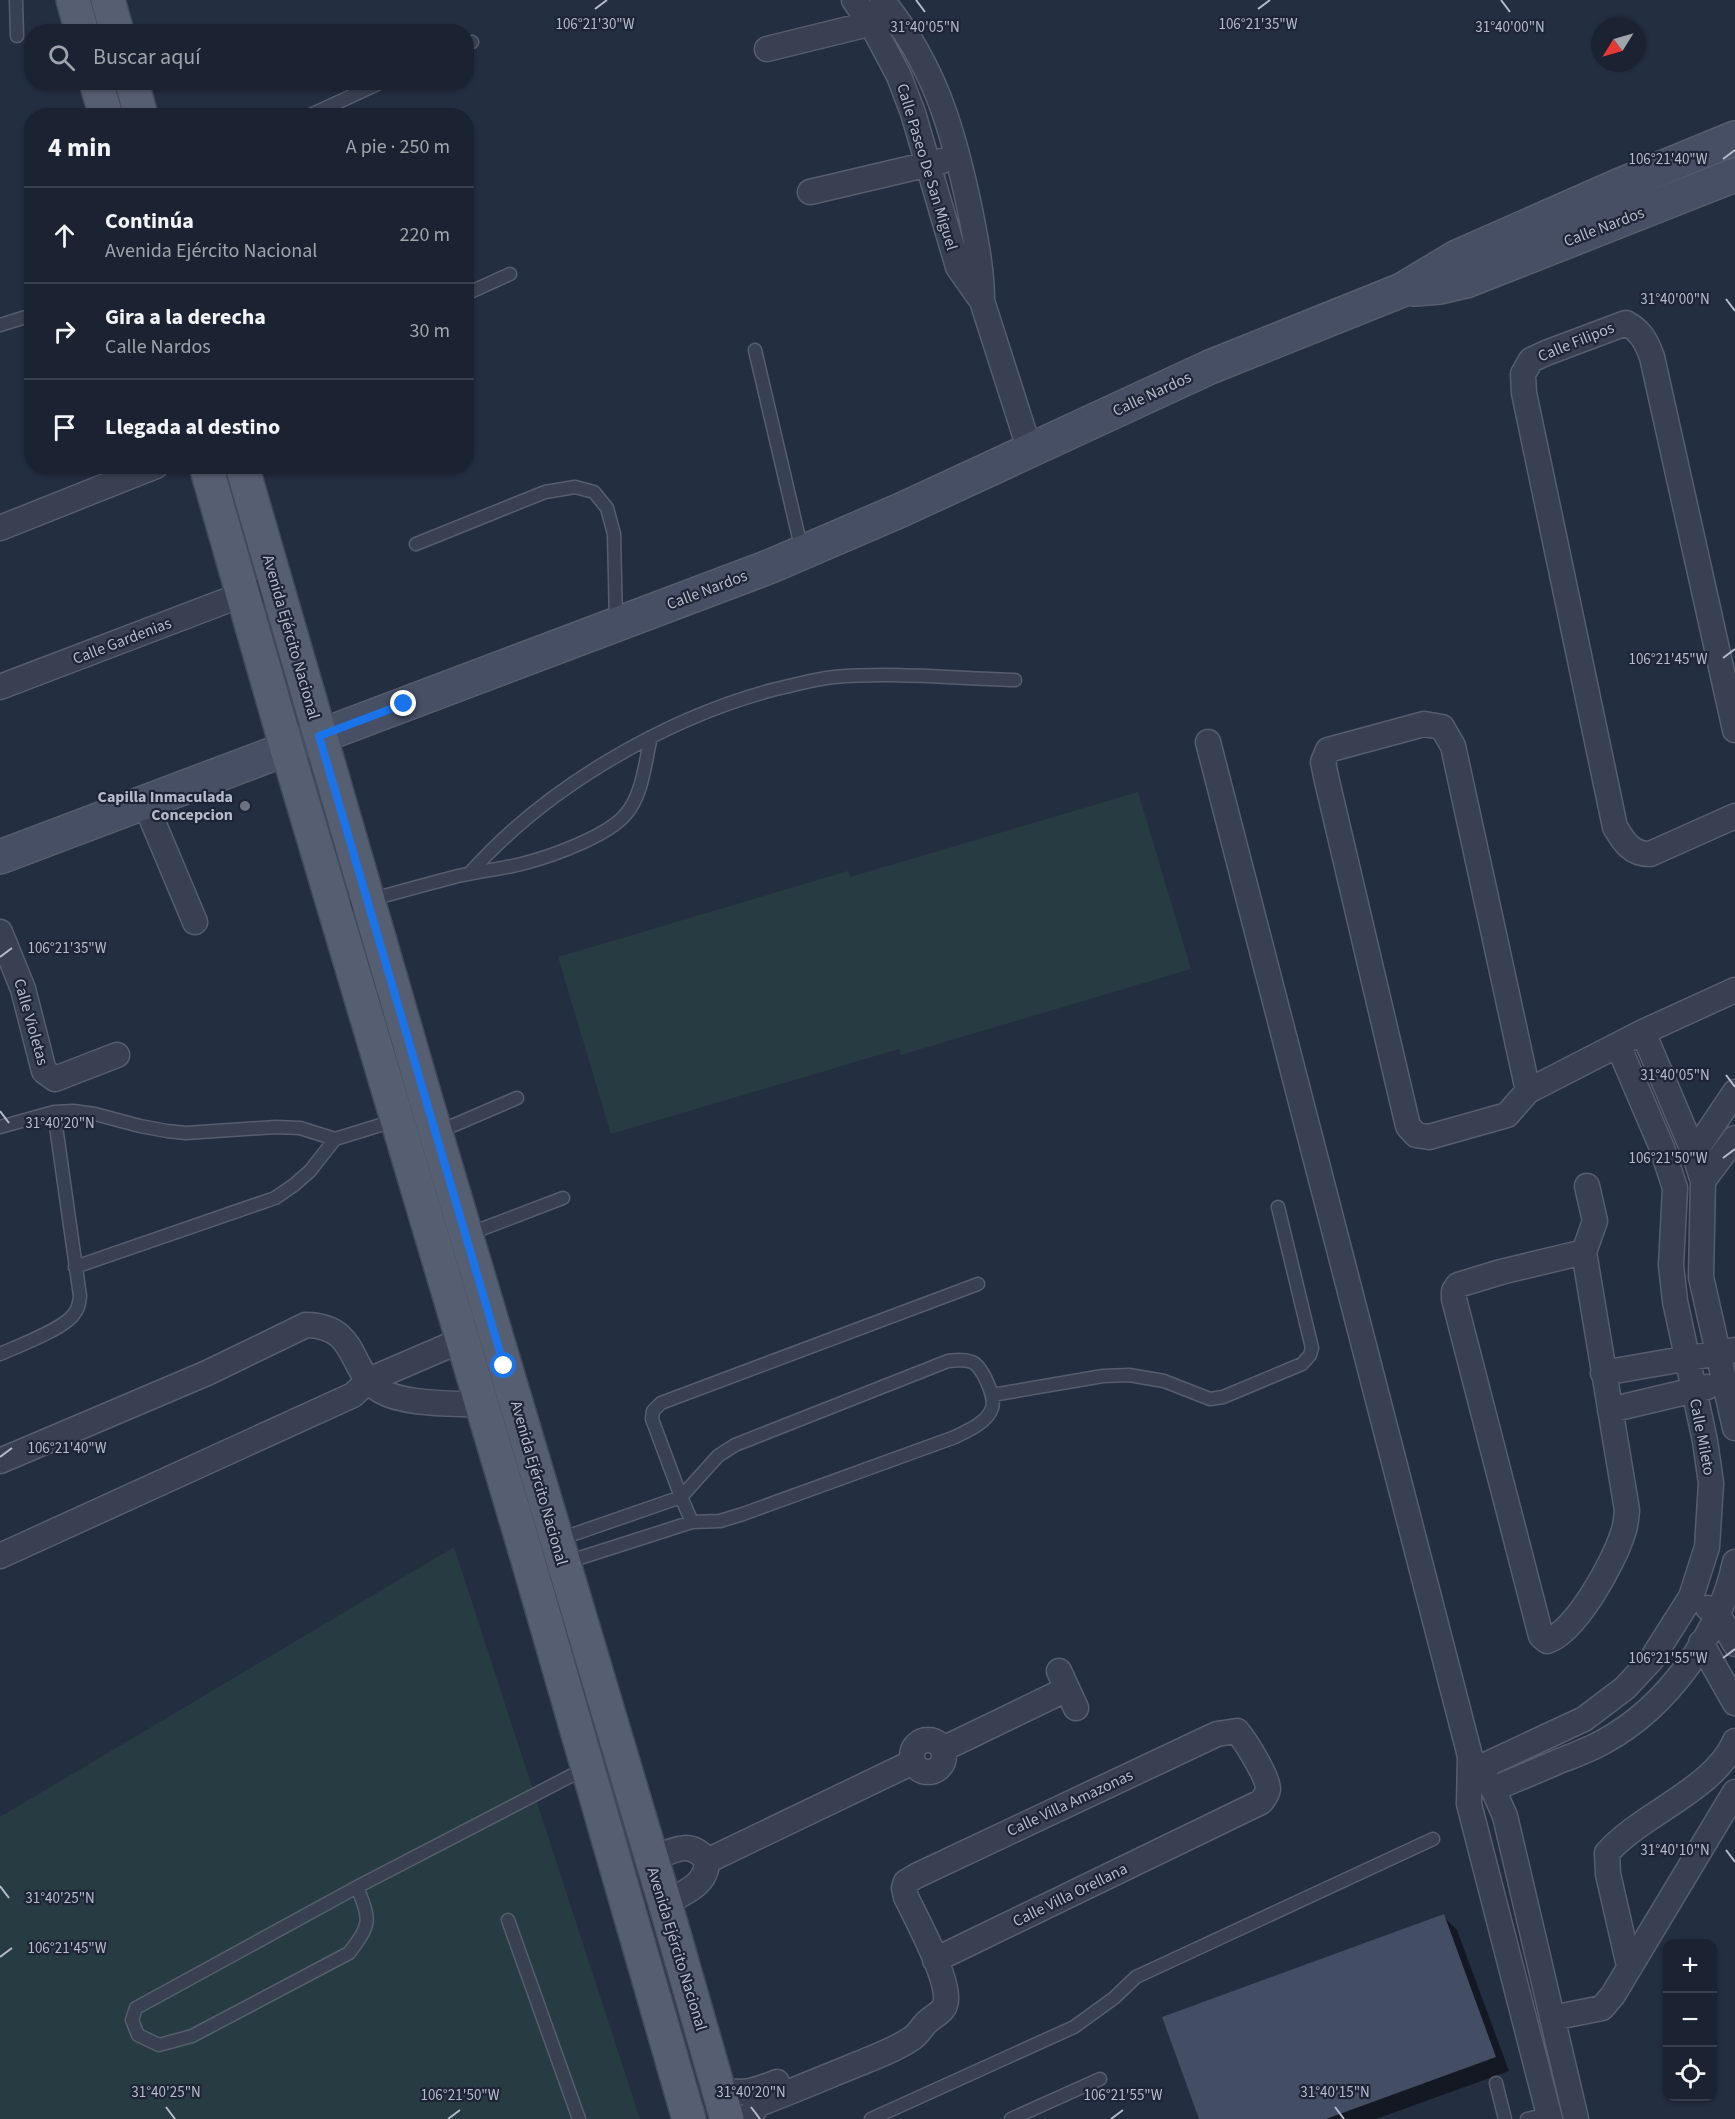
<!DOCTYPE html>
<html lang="es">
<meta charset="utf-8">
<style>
:root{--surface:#1b2231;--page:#242a39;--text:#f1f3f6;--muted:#a0a4ab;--line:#393f4d}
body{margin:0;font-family:"Source Sans 3",sans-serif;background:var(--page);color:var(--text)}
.controls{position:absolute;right:18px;bottom:18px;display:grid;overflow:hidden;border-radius:12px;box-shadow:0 2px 4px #0004}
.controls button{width:54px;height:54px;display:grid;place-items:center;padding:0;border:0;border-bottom:2px solid var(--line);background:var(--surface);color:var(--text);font:30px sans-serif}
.compass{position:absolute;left:1591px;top:18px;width:54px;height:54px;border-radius:50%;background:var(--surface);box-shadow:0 2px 4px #0004;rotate:233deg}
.stop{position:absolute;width:18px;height:18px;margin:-14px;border:4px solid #1a73e8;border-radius:50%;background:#fff}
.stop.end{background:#1a73e8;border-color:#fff;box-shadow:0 2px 6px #0008}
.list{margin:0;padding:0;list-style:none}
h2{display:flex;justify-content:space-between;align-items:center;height:78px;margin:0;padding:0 24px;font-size:26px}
h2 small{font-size:20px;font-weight:400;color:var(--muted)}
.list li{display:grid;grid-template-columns:39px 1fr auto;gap:18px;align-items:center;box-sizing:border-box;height:96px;padding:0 24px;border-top:2px solid var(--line)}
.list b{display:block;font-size:22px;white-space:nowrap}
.list p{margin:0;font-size:20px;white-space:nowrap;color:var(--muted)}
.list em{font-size:20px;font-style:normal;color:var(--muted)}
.icon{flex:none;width:33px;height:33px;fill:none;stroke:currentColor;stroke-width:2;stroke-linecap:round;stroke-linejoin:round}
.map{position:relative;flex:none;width:1735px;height:2119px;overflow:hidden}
.search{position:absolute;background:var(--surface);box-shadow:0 2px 4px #0004;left:24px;top:24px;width:450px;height:66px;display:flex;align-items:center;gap:15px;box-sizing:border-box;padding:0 21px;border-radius:24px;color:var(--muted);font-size:22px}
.panel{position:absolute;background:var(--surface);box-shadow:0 2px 4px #0004;left:24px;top:108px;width:450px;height:366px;border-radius:24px}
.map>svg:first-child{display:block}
</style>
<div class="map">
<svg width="1735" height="2119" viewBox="0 0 1735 2119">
<rect width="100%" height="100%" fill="#242e41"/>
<!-- green -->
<path fill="#263c42" d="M1138,792l53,177 -290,86 -2,-6 -288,85 -53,-177 290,-86 2,6z
M454,1547l186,572h-640v-302z"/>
<!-- shadow -->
<path fill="#0007" d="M1443,1916l14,14 52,141 -133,48h-175z"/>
<!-- building -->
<path fill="#434d63" d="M1444,1914l52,143 -170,62h-127l-37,-102z"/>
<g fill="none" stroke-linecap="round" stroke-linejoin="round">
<!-- lane casing -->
<g stroke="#565e6e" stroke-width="15">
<path id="lane" d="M16,0l1,36
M466,45l6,-3
M308,116l74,-34
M466,294l44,-20
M0,325l32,-10
M755,350l47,201
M416,544l129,-52 30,-5 19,5 13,16 7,26 2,89
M469,874c76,-86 196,-156 307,-185 19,-4 38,-10 58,-12 59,-5 122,1 181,3
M335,910c41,-12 81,-23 123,-34 22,-5 45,-7 67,-13 27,-7 83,-27 101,-49 17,-20 19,-52 25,-77
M0,1127l54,-15 19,-1 22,3 45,12 27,5 19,2 90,-6 24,1 35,11
M438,1132l79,-34
M466,1235l97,-37
M75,1267l200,-69 19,-13 16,-14 25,-32 62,-19 31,-13
M0,1354c18,-8 64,-25 74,-40 5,-6 5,-11 6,-18l-26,-184
M992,1395l111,-19 26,-1 35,6 46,18 13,-2 79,-33 8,-9 2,-7 -34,-141
M557,1540l124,-43 -29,-78 1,-8 8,-8 317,-119
M564,1563l128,-41 28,-1 23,-7 212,-77c12,-6 32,-14 37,-29 4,-11 -10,-42 -20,-46 -8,-3 -16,-2 -24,-1l-213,84 -17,11 -37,41 11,25
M357,1887c14,34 14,37 -8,66l-157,83 -33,9 -21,-10 -6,-15 4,-12 221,-121 229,-119
M508,1920l71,199
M1496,2083l9,36
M871,2119l203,-92 40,-29 22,-21 297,-138
M1011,2119l89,-40
M1527,2119l21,-5"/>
</g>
<!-- street casing -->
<g stroke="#565e6e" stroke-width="27">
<path id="street" d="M854,0l18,25 27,51 14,37 45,154 24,34
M882,0c53,66 71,129 88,210 6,31 12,60 12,91l48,150
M767,49l118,-29
M810,192l132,-31
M0,528l156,-62
M0,687l244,-93 15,-2
M1735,730l-83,-373c-6,-16 -11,-26 -26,-34l-80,30 -15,7 -8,14 1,19 91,434c9,15 16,27 35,27l85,-38
M1208,742l262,1014 -1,48 81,315
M145,803l50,119
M0,932l23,57 21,82 11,8 62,-24
M1643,1032l51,121 9,28 -2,96 34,151
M1528,1091l-75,-345 -11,-19 -18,-3 -96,26 -5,12 4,19 81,345 8,9 13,2 78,-22 21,-24 115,-59 92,-42
M1694,1153l41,-61
M1703,1181l32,-43
M1584,1252l-83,20 -43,13 -4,6v8l87,337 6,5c29,-9 67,-79 76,-108 3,-7 3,-15 4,-23l-43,-258 11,-31 -8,-35
M1603,1373l132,-23
M1610,1410l97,-23
M0,1461l207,-88 99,-48c54,1 41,46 75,66 24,14 73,12 101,14
M0,1556l353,-161 16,-15 93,-40
M1708,1608l9,5 18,31
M1701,1643l34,60
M1059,1671l17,37
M912 1756a16 16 0 1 1 32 0a16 16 0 1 1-32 0Z
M943,1749l124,-60
M1470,1756l23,33 12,27 71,303
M1479,1768l105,-49 41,-31 26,-28 40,-63 16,-50 4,-64 -6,-42 -30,-140 -4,-36 4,-77 -13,-40 -44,-103
M1493,1789c22,-9 43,-18 64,-27 15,-6 32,-12 46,-20 65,-35 117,-109 132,-180
M651,1860c21,-9 39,-22 56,1 0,24 -23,32 -42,42
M707,1861l206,-99
M1629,1966l-21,-92 -1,-21c35,-40 107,-63 128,-112
M1552,2018l50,-10 11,-13 122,-203
M718,2088c23,8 37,3 59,-6
M747,2119l12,-15c31,-12 62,-25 94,-38 19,-8 40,-15 58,-27 7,-4 10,-11 15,-16 8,-8 20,-11 20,-24 1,-24 -29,-79 -40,-102l-2,-9 2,-6 10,-6 301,-142 20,-3c8,9 31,46 31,58 -1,6 -4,9 -7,13l-326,158"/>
</g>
<!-- secondary casing -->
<g stroke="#565e6e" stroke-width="36">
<path id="secondary" d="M1415,289l25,-2 26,-6 269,-106
M0,857l771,-291 130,-56 309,-143 192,-77 55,-33 161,-71 117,-48"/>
</g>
<!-- primary casing -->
<g stroke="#42495a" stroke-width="36">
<path id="primary" d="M73,0l9,32
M108,0l9,32
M96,82l10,34
M132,82l9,34
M206,466l81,283 238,801 164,569
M242,466l186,641 237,796 62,216"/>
</g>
<!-- lane -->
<use href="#lane" stroke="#384051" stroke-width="12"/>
<!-- street -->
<use href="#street" stroke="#384051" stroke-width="24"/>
<!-- secondary -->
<use href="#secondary" stroke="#464f64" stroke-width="33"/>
<!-- primary -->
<use href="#primary" stroke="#565f71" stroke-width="33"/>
</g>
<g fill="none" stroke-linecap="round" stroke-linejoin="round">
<!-- route -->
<path stroke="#1a73e8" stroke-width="8" d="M404,704l-85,32 185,630"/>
</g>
<!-- ticks -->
<path fill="none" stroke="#b5bbcb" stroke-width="2" d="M916,0l9,12M1501,0l9,12M595,9l12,-9M1258,9l12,-9M1723,159l12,-9M1726,299l9,12M1723,658l12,-9M0,957l12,-9M1726,1075l9,12M0,1111l9,12M1723,1158l12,-9M0,1457l12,-9M1723,1658l12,-9M1726,1850l9,12M0,1886l9,12M0,1957l12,-9M166,2107l9,12M751,2107l9,12M1335,2107l9,12M448,2119l12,-9M1111,2119l12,-9"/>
<!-- markers -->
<circle fill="#6b7280" stroke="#1d2536" stroke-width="2" cx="245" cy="806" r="6"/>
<g text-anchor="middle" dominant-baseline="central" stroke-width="4.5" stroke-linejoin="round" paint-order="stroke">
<!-- street labels -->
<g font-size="16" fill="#b5bbcb" stroke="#1d2536">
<text transform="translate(927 167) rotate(73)">Calle Paseo De San Miguel</text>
<text transform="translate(1604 227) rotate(-21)">Calle Nardos</text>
<text transform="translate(1576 342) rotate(-22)">Calle Filipos</text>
<text transform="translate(1152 394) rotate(-25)">Calle Nardos</text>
<text transform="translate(707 590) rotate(-21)">Calle Nardos</text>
<text transform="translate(291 637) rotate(74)">Avenida Ejército Nacional</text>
<text transform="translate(122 641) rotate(-21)">Calle Gardenias</text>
<text transform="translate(31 1022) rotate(74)">Calle Violetas</text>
<text transform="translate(1702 1437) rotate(79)">Calle Mileto</text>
<text transform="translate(539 1483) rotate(74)">Avenida Ejército Nacional</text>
<text transform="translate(1070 1803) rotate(-25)">Calle Villa Amazonas</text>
<text transform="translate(1070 1895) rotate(-26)">Calle Villa Orellana</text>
<text transform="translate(677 1949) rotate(73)">Avenida Ejército Nacional</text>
</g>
<!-- poi labels -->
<g font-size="16" font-weight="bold" fill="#b5bbcb" stroke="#1d2536" text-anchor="end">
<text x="233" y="797">Capilla Inmaculada<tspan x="233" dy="18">Concepcion</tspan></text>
</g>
</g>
<g font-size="15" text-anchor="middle" fill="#b5bbcb" stroke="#1d2536" stroke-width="4.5" stroke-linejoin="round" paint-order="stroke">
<text x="595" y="29">106°21'30"W</text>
<text x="1258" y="29">106°21'35"W</text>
<text x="925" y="32">31°40'05"N</text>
<text x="1510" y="32">31°40'00"N</text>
<text x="1668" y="164">106°21'40"W</text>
<text x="1675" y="304">31°40'00"N</text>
<text x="1668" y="664">106°21'45"W</text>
<text x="67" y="953">106°21'35"W</text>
<text x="1675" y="1080">31°40'05"N</text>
<text x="60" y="1128">31°40'20"N</text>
<text x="1668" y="1163">106°21'50"W</text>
<text x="67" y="1453">106°21'40"W</text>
<text x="1668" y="1663">106°21'55"W</text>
<text x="1675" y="1855">31°40'10"N</text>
<text x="60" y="1903">31°40'25"N</text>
<text x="67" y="1953">106°21'45"W</text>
<text x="166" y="2097">31°40'25"N</text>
<text x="751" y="2097">31°40'20"N</text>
<text x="1335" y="2097">31°40'15"N</text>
<text x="460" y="2100">106°21'50"W</text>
<text x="1123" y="2100">106°21'55"W</text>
</g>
</svg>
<div class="controls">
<button>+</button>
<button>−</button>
<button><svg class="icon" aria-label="locate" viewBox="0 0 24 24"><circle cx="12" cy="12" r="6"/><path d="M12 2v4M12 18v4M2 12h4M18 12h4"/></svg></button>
</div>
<svg class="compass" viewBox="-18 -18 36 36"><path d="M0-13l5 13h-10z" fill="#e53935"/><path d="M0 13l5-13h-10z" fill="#a0a4ab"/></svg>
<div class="stop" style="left:504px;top:1366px"></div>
<div class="stop end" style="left:404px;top:704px"></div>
<div class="search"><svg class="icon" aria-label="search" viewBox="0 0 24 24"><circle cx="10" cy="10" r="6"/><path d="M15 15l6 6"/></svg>Buscar aquí</div>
<section class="panel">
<h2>4 min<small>A pie · 250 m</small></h2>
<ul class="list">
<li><svg class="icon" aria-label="ahead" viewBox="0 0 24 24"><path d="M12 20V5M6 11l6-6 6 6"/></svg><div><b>Continúa</b><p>Avenida Ejército Nacional</p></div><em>220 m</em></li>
<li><svg class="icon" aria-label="right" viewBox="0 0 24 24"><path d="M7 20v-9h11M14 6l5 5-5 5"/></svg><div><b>Gira a la derecha</b><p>Calle Nardos</p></div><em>30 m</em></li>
<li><svg class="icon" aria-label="arrive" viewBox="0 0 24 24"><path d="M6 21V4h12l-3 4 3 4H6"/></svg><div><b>Llegada al destino</b></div></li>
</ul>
</section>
</div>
